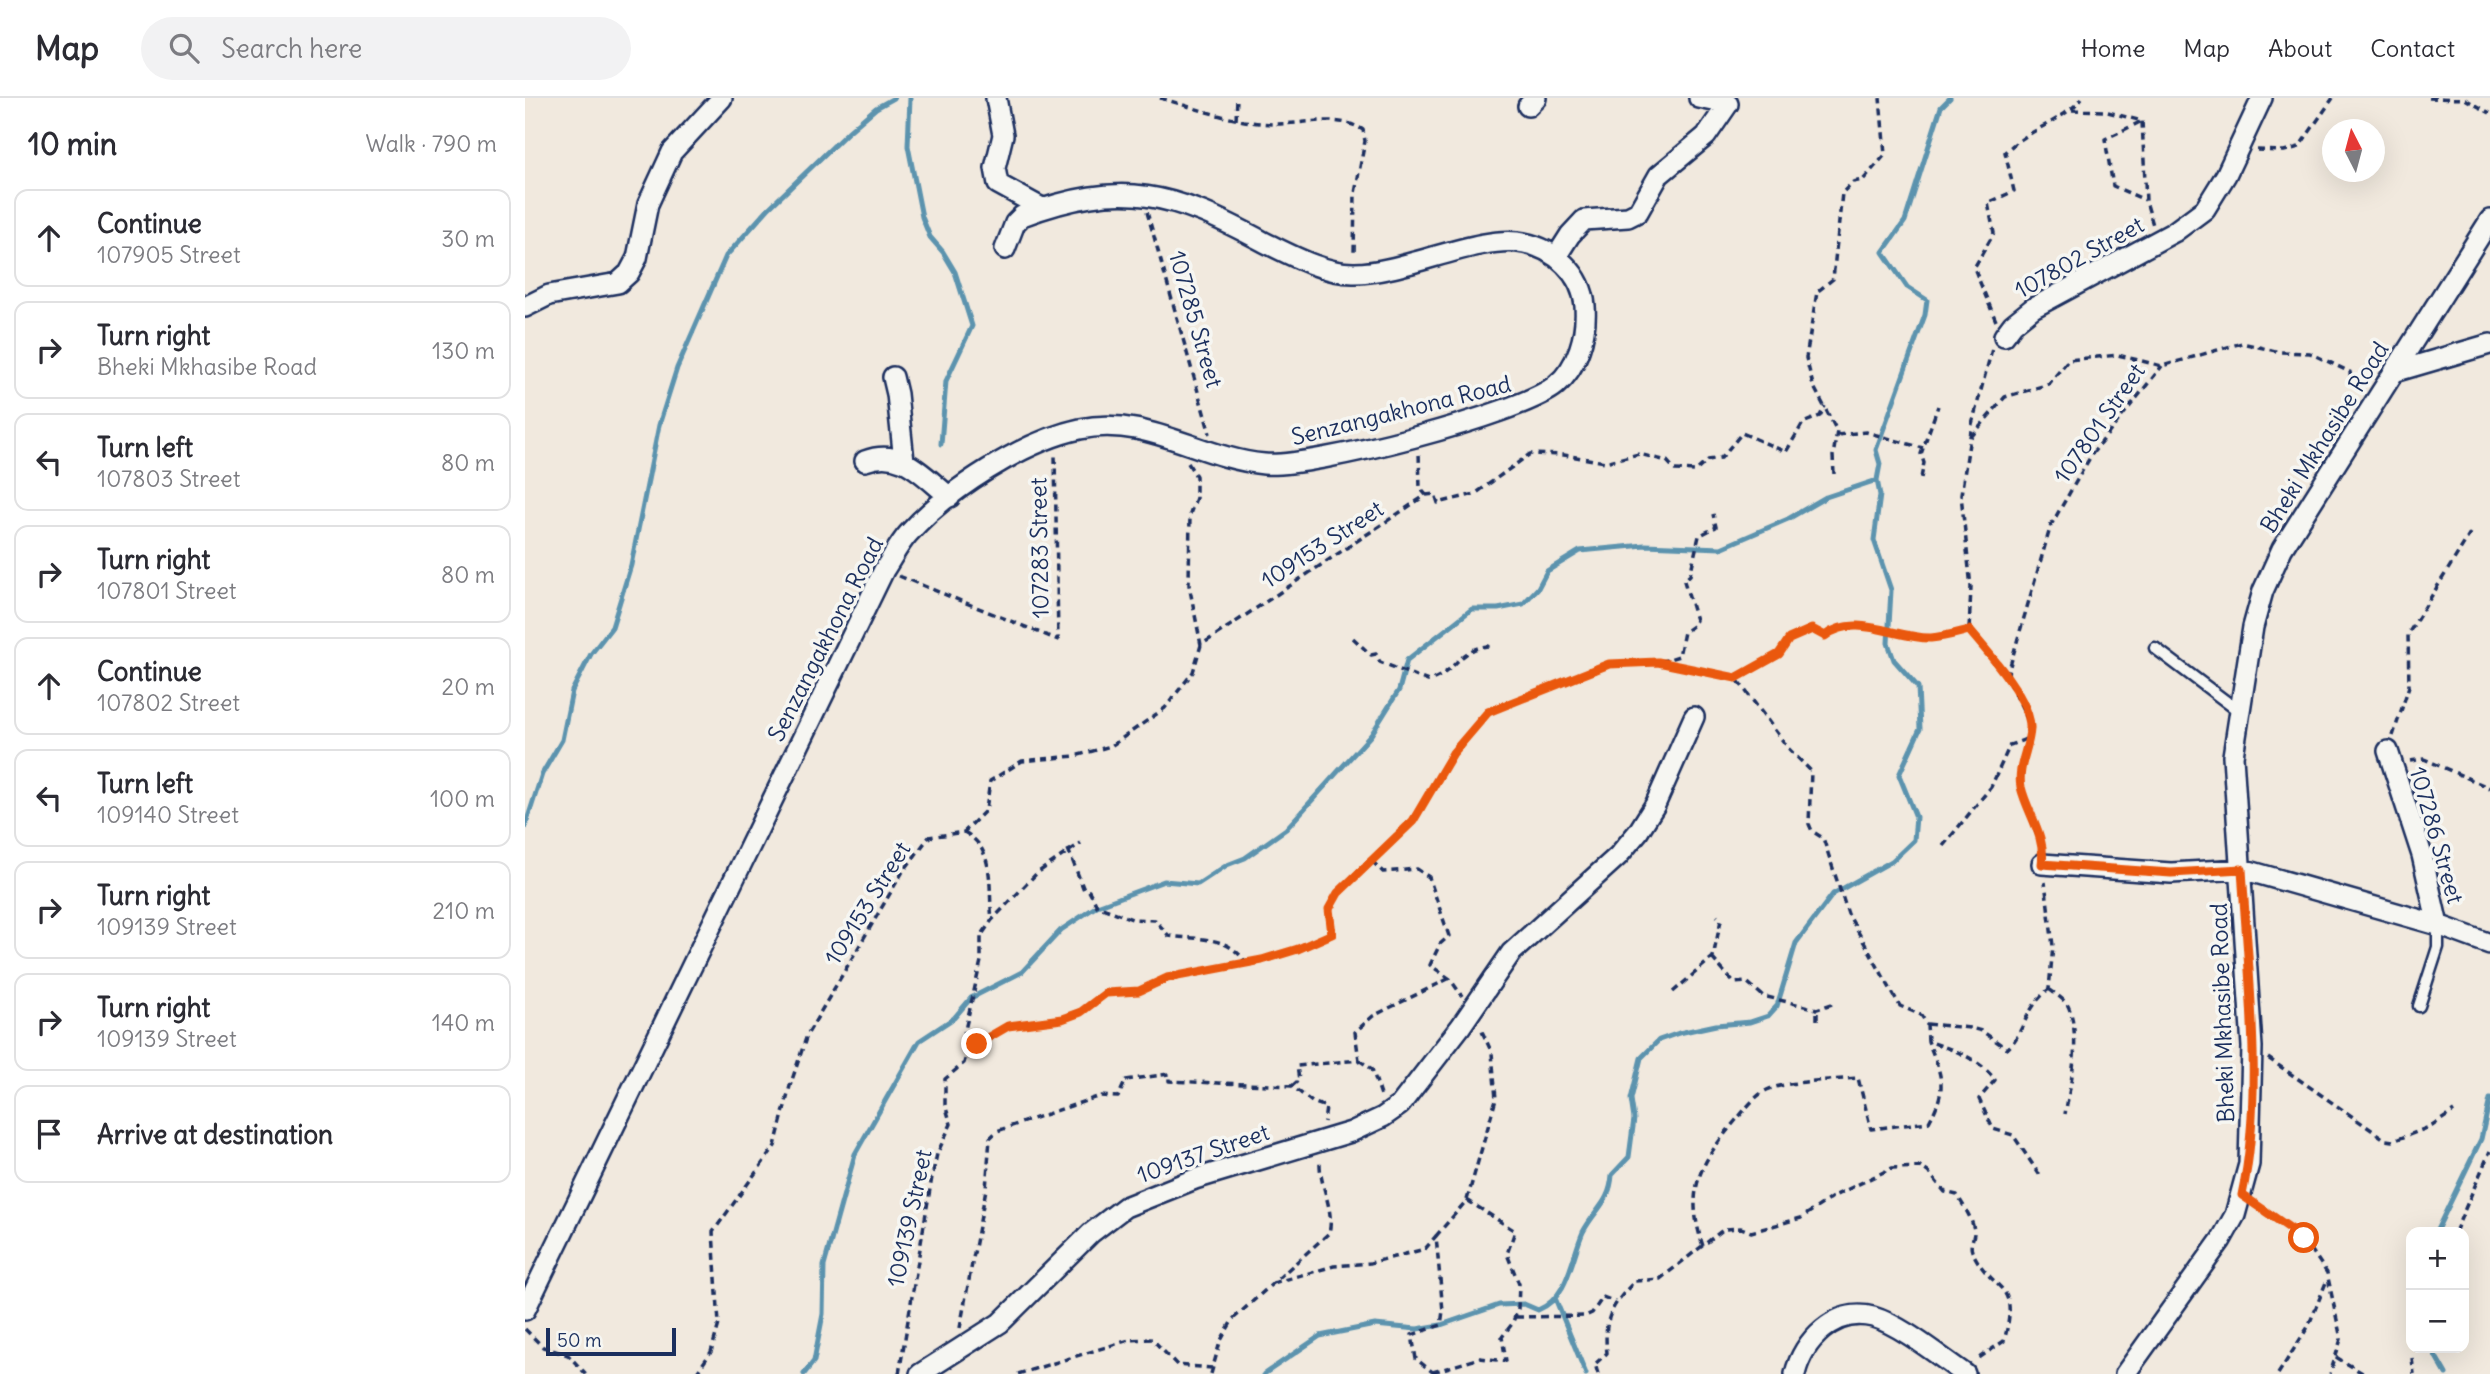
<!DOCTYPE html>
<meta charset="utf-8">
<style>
:root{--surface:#fff;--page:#f2f2f3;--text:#2b2b33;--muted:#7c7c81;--line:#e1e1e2}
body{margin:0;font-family:Delius,sans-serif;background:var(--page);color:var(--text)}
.controls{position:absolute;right:21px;bottom:21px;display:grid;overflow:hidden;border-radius:14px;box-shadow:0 7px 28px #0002}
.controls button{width:63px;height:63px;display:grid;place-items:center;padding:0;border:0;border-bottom:2px solid var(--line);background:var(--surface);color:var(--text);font:35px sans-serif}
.compass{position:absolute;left:1797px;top:21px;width:63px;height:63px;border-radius:50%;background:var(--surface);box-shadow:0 7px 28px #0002;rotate:354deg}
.scale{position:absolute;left:21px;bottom:18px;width:130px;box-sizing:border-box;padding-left:7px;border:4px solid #1b2f5e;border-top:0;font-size:19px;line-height:24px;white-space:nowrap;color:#1b2f5e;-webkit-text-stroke:5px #f6f6f2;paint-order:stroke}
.stop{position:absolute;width:21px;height:21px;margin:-16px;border:5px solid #ea580c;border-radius:50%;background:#fff}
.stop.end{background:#ea580c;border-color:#fff;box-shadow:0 2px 7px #0008}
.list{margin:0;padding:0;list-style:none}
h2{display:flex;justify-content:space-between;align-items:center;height:91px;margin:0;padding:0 28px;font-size:30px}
h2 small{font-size:23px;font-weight:400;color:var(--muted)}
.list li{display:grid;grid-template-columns:46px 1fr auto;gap:21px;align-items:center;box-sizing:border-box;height:98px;margin:0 14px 14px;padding:0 14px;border:2px solid var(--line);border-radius:14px}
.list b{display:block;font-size:26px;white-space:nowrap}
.list p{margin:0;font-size:23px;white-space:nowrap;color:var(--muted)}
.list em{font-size:23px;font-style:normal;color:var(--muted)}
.icon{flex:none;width:38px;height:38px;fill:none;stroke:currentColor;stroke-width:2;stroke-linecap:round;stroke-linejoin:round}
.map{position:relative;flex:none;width:1965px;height:1276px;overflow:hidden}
header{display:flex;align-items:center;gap:42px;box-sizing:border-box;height:98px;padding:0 35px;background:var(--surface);border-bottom:2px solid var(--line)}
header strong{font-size:33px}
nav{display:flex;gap:38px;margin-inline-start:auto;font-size:24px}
.search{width:490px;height:63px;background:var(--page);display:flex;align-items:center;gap:18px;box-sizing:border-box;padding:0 24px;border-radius:38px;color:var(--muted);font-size:26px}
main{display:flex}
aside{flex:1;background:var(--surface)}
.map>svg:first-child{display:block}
</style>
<header>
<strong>Map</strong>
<div class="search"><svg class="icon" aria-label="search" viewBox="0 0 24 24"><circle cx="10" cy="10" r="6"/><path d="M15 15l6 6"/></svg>Search here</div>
<nav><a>Home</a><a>Map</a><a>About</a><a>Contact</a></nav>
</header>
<main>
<aside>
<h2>10 min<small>Walk · 790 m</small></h2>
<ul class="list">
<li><svg class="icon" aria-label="ahead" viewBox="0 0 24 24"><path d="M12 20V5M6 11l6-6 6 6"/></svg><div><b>Continue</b><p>107905 Street</p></div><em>30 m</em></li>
<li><svg class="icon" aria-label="right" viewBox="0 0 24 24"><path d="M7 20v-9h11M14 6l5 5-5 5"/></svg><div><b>Turn right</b><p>Bheki Mkhasibe Road</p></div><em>130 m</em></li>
<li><svg class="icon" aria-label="left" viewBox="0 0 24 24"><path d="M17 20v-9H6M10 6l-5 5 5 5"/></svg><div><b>Turn left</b><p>107803 Street</p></div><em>80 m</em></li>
<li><svg class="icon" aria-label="right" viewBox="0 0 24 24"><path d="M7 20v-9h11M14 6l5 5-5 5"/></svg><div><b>Turn right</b><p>107801 Street</p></div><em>80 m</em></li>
<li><svg class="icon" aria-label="ahead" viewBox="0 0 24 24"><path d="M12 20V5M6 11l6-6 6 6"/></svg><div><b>Continue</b><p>107802 Street</p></div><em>20 m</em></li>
<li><svg class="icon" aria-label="left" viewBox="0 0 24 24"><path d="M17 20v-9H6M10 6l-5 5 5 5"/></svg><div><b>Turn left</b><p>109140 Street</p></div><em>100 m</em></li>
<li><svg class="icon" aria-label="right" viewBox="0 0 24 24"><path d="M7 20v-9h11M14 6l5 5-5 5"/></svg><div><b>Turn right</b><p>109139 Street</p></div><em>210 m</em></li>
<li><svg class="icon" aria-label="right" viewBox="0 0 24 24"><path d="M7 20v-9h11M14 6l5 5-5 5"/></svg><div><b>Turn right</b><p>109139 Street</p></div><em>140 m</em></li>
<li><svg class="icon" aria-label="arrive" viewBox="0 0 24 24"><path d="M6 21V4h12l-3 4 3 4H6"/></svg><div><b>Arrive at destination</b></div></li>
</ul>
</aside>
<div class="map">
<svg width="1965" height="1276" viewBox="0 0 1965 1276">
<rect width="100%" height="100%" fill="#f1e9de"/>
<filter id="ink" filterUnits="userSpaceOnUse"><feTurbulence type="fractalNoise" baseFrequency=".0143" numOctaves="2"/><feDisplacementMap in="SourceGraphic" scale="14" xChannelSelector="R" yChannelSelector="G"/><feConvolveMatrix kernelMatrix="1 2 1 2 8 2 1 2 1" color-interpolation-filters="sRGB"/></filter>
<g filter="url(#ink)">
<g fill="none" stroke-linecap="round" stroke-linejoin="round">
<!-- stream -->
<path stroke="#5c93ae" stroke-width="5" d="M385,0l-2,48 14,71 8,20 13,15 12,20 17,54 -26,55 -5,63
M0,729l17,-53 20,-34 10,-49 19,-37 21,-27 19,-62 28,-140 18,-57 49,-112 42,-47 80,-77 28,-24 18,-10
M1911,1134l45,-93 9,-40
M1030,1200l31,76
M1906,1250l15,26
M279,1276l10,-13 9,-47 1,-48 31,-112 64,-113 35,-23 17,-20 51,-26 39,-42 36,-24 67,-25 34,3 29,-19 18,-7 41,-29 85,-94 28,-45 8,-30 65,-51h26l25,-5 15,-16 9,-17 33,-20 65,-6 76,3 67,-29 38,-22 51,-17
M739,1276l56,-38 55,-11 42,4 24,-4 58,-20 25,-1 14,6c31,-13 33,-51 45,-78 12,-23 27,-29 29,-57l17,-18 5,-38 -3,-20 10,-41 18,-18 20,-7 37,-8 34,-3 18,-6 9,-10 19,-63 37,-49 59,-33 22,-21 2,-23 -17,-42 21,-46 -2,-42 -24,-27 -6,-17 3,-53 -17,-50 6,-45 -3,-15 3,-16 -4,-14 49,-135 2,-15 -20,-13 -24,-35 22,-31 36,-114 9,-9"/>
<!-- service casing -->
<g stroke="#1b2f5e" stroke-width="15">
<path id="service" d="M1630,550l85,64
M1894,908l19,-59v-22"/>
</g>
<!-- minor casing -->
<g stroke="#1b2f5e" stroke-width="24">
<path id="minor" d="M471,0l7,37 -8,33 3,16 44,24
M1003,8l8,-8
M1031,159l14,-22 14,-15 44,-3 10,-5 21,-37 47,-39 22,-32 -29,-6
M0,209l24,-12 69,-12 11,-10 8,-15 11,-54 24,-52 50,-54
M1479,238l9,-12 20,-16 141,-76 31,-23 21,-34 36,-77
M1869,274l96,-28
M368,279l4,17 7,67
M340,363c37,-14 58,15 85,36
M1863,653l34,104 16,70
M1517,766l129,9 71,-4 196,56 52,19
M0,1212l359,-740c8,-12 15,-26 24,-36 39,-44 116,-93 172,-105 67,-14 119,29 184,35 45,5 258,-50 292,-79 22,-18 31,-51 29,-79 -3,-32 -30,-57 -61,-63 -43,-10 -121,31 -171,30 -30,0 -62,-18 -89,-31 -91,-49 -140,-64 -242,-26l-7,7 -10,26
M395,1276l80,-51 91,-90 34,-26 70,-28 156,-47 32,-15 17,-12 61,-79 50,-73 107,-97 20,-24 17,-27 39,-88
M1270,1276c8,-33 40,-67 78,-57 28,8 67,40 92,57
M1600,1276l96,-134 14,-25 14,-51 3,-117 -19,-291 20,-129 10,-36 19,-42 208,-329"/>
</g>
<!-- path -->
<path stroke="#1b2f5e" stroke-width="3.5" stroke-dasharray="7 5" stroke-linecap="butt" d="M635,0c39,11 77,26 117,26 27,0 62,-10 86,6l2,11 -10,52 -1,62
M1904,0l36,1 25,14
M1547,12l32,1 38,10 4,80 7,24
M711,22l1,-22
M1615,24l-35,17 8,47 32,14
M1732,52l27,1 15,-4 34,-49
M622,114l63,222
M1471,223l-22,-53 20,-35 -6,-30 26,-12 -9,-39c24,-23 57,-30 77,-54
M1467,251l-20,75 -11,71 10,92 -2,43 38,46
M1312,337l29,-3 57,16
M1446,339l34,-40 44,-13 19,-24 50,-5 44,11 80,-23 38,9 30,1 40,19 1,9 11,8
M663,365l8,13v22l-6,16 -1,71 12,60
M1309,376l-1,-18 4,-25 -24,-46 -7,-27 11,-66 16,-13 9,-86 11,-11 10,-2 22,-25 -5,-57
M1396,380l3,-15 -3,-9 17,-48
M901,397l9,-1 3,9 37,-9 55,-40 34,1 41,7 34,-8 28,7 8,9 21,1 12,-11 13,-2 21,-25 44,19 17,-29 17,-7 5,-10
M374,478l159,64 -3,-185
M828,540l18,17 5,-1 4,8 48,19c29,-8 31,-36 66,-35
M1135,564l19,-6 5,-24 10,-7 2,-5 -12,-39 6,-6 9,-39 17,-9 -3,-13
M1212,580l42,-24 10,-15 20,-10 16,7c29,-24 72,3 106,2 13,-1 26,-5 38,-8
M1868,638l16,-50 -1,-52 65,-105
M1885,663l14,-2 66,29
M439,734c32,17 24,55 28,88
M1418,748l48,-59 19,-42 19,-7
M1517,749l-21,-57 1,-25 9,-39 -24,-50 44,-151 41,-71 70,-88
M543,751l16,41 5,1 8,15 35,13 23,1 14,16c31,4 59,-1 77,27
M847,763l11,11 34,-3 12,8 20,59 -9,8 -10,21 20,14 12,17
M1187,860l22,25 13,-1 16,14 54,13 18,-6
M1524,891c6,5 17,11 20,19 12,31 2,75 -4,106
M1148,894l40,-35 8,-37 -4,-4
M1292,922v-11
M1402,926l43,4 12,3 25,18c17,-15 17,-40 42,-60l4,-43 -8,-64
M452,946l-13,-10 17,-73v-25l11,-16 45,-47 44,-30
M1743,960l118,82 7,1 39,-15 22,-15
M834,962l13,9 10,29
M767,988l7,-6 -2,-14 62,-6 -4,-28 18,-16 75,-37
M1730,1106l49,35 23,34 14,66 -11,35
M1930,1134l35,-81
M1178,1148c-19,-56 -3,-83 33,-126 9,-10 18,-24 31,-30 19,-9 68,-10 91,-12l13,51 58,-7c19,-35 13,-45 -1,-81
M748,1185l61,-17 36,-3 55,-14 11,-13
M991,1219l69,-1 7,-3 11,-16 12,5
M435,1230l26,-139 4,-51 7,-7 103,-35 18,1 8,-17 43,-6v7l123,5 20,16 14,5 -2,15
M0,1231l18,18 25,8 18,19
M1811,1259l28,17
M1887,1260l2,16
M908,1274l47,-14 26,3 -4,-24 10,-13 6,-15 1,-25 -12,-30 8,-23 -48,-31
M171,1276l15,-22 8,-28 -6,-92 62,-86 15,-60 17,-51 95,-162 27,-36 35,-5 22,-22 4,-29 32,-20 53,-5 36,-10 54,-38 28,-36 8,-27 225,-150 -6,-7 -1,-36
M374,1276l33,-197 5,-23 14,-30 -6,-19v-26l19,-16 4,-13 40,-25 54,-6 19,-8 25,-18 33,-2 28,-13 95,-18 36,-11 34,-15 -3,-25 9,-16 75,-73 40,-67 35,-41 121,-48 49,-2 78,16 53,71 22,22 -2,53 3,7 11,7 25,76 52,92 21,9 6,9 1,17c25,9 50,16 67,39l-16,19 14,30 20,6 28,42
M493,1276l111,-34 23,-1 25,26 35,3
M686,1276l9,-32 13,-23 96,-86c6,-25 -10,-47 -9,-72
M910,1276l-19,-15 -4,-24 29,-10 2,-14 -7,-75 31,-36 29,-101 -4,-46 -12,-26
M1073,1276l-3,-10 12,-11c-4,-35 5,-48 28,-72l25,-2 64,-50 17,-1 10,4 50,-14 33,-22 58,-28 28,-1 8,5 17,20 12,3c6,10 15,23 17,35 1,7 -5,14 -2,21 21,44 49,28 32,90l-28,19
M1753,1276l30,-47 19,-47"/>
<!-- service -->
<use href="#service" stroke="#f6f6f2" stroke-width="10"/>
<!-- minor -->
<use href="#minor" stroke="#f6f6f2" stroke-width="19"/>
</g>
</g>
<g fill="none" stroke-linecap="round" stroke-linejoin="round" filter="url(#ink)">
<!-- route -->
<path stroke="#ea580c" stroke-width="9" d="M452,946l31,-18 54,-7 19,-7 25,-19 33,-2 28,-13 95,-18 36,-11 34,-15 -3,-25 9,-16 75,-72 40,-68 35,-41 121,-48 49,-2 78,16 43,-24 10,-15 23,-10 13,7c30,-24 72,3 106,2 13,-1 26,-5 38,-8 18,21 63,71 61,99 -1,20 -13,38 -9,58 6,26 25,48 21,77l129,9 71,-4c6,104 22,223 0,326l62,43"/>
</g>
<g text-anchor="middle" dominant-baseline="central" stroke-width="7" stroke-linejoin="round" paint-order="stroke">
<!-- street labels -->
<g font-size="23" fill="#1b2f5e" stroke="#f6f6f2">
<text transform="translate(1554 159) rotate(-29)">107802 Street</text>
<text transform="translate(671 221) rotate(74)">107285 Street</text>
<text transform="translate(876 312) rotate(-14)">Senzangakhona Road</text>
<text transform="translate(1574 325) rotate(-55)">107801 Street</text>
<text transform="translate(1799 339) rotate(-58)">Bheki Mkhasibe Road</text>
<text transform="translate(797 446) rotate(-33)">109153 Street</text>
<text transform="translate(514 450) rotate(-91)">107283 Street</text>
<text transform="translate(300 541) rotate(-63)">Senzangakhona Road</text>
<text transform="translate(1912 737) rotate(74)">107286 Street</text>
<text transform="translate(342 805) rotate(-58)">109153 Street</text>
<text transform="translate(1697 915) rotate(-92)">Bheki Mkhasibe Road</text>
<text transform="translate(678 1055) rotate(-19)">109137 Street</text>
<text transform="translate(384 1120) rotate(-78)">109139 Street</text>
</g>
</g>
</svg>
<div class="controls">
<button>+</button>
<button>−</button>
</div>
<svg class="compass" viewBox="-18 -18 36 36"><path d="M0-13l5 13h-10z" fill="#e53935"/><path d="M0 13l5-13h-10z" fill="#7c7c81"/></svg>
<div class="scale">50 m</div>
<div class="stop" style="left:1779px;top:1140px"></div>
<div class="stop end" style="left:452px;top:946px"></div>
</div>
</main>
